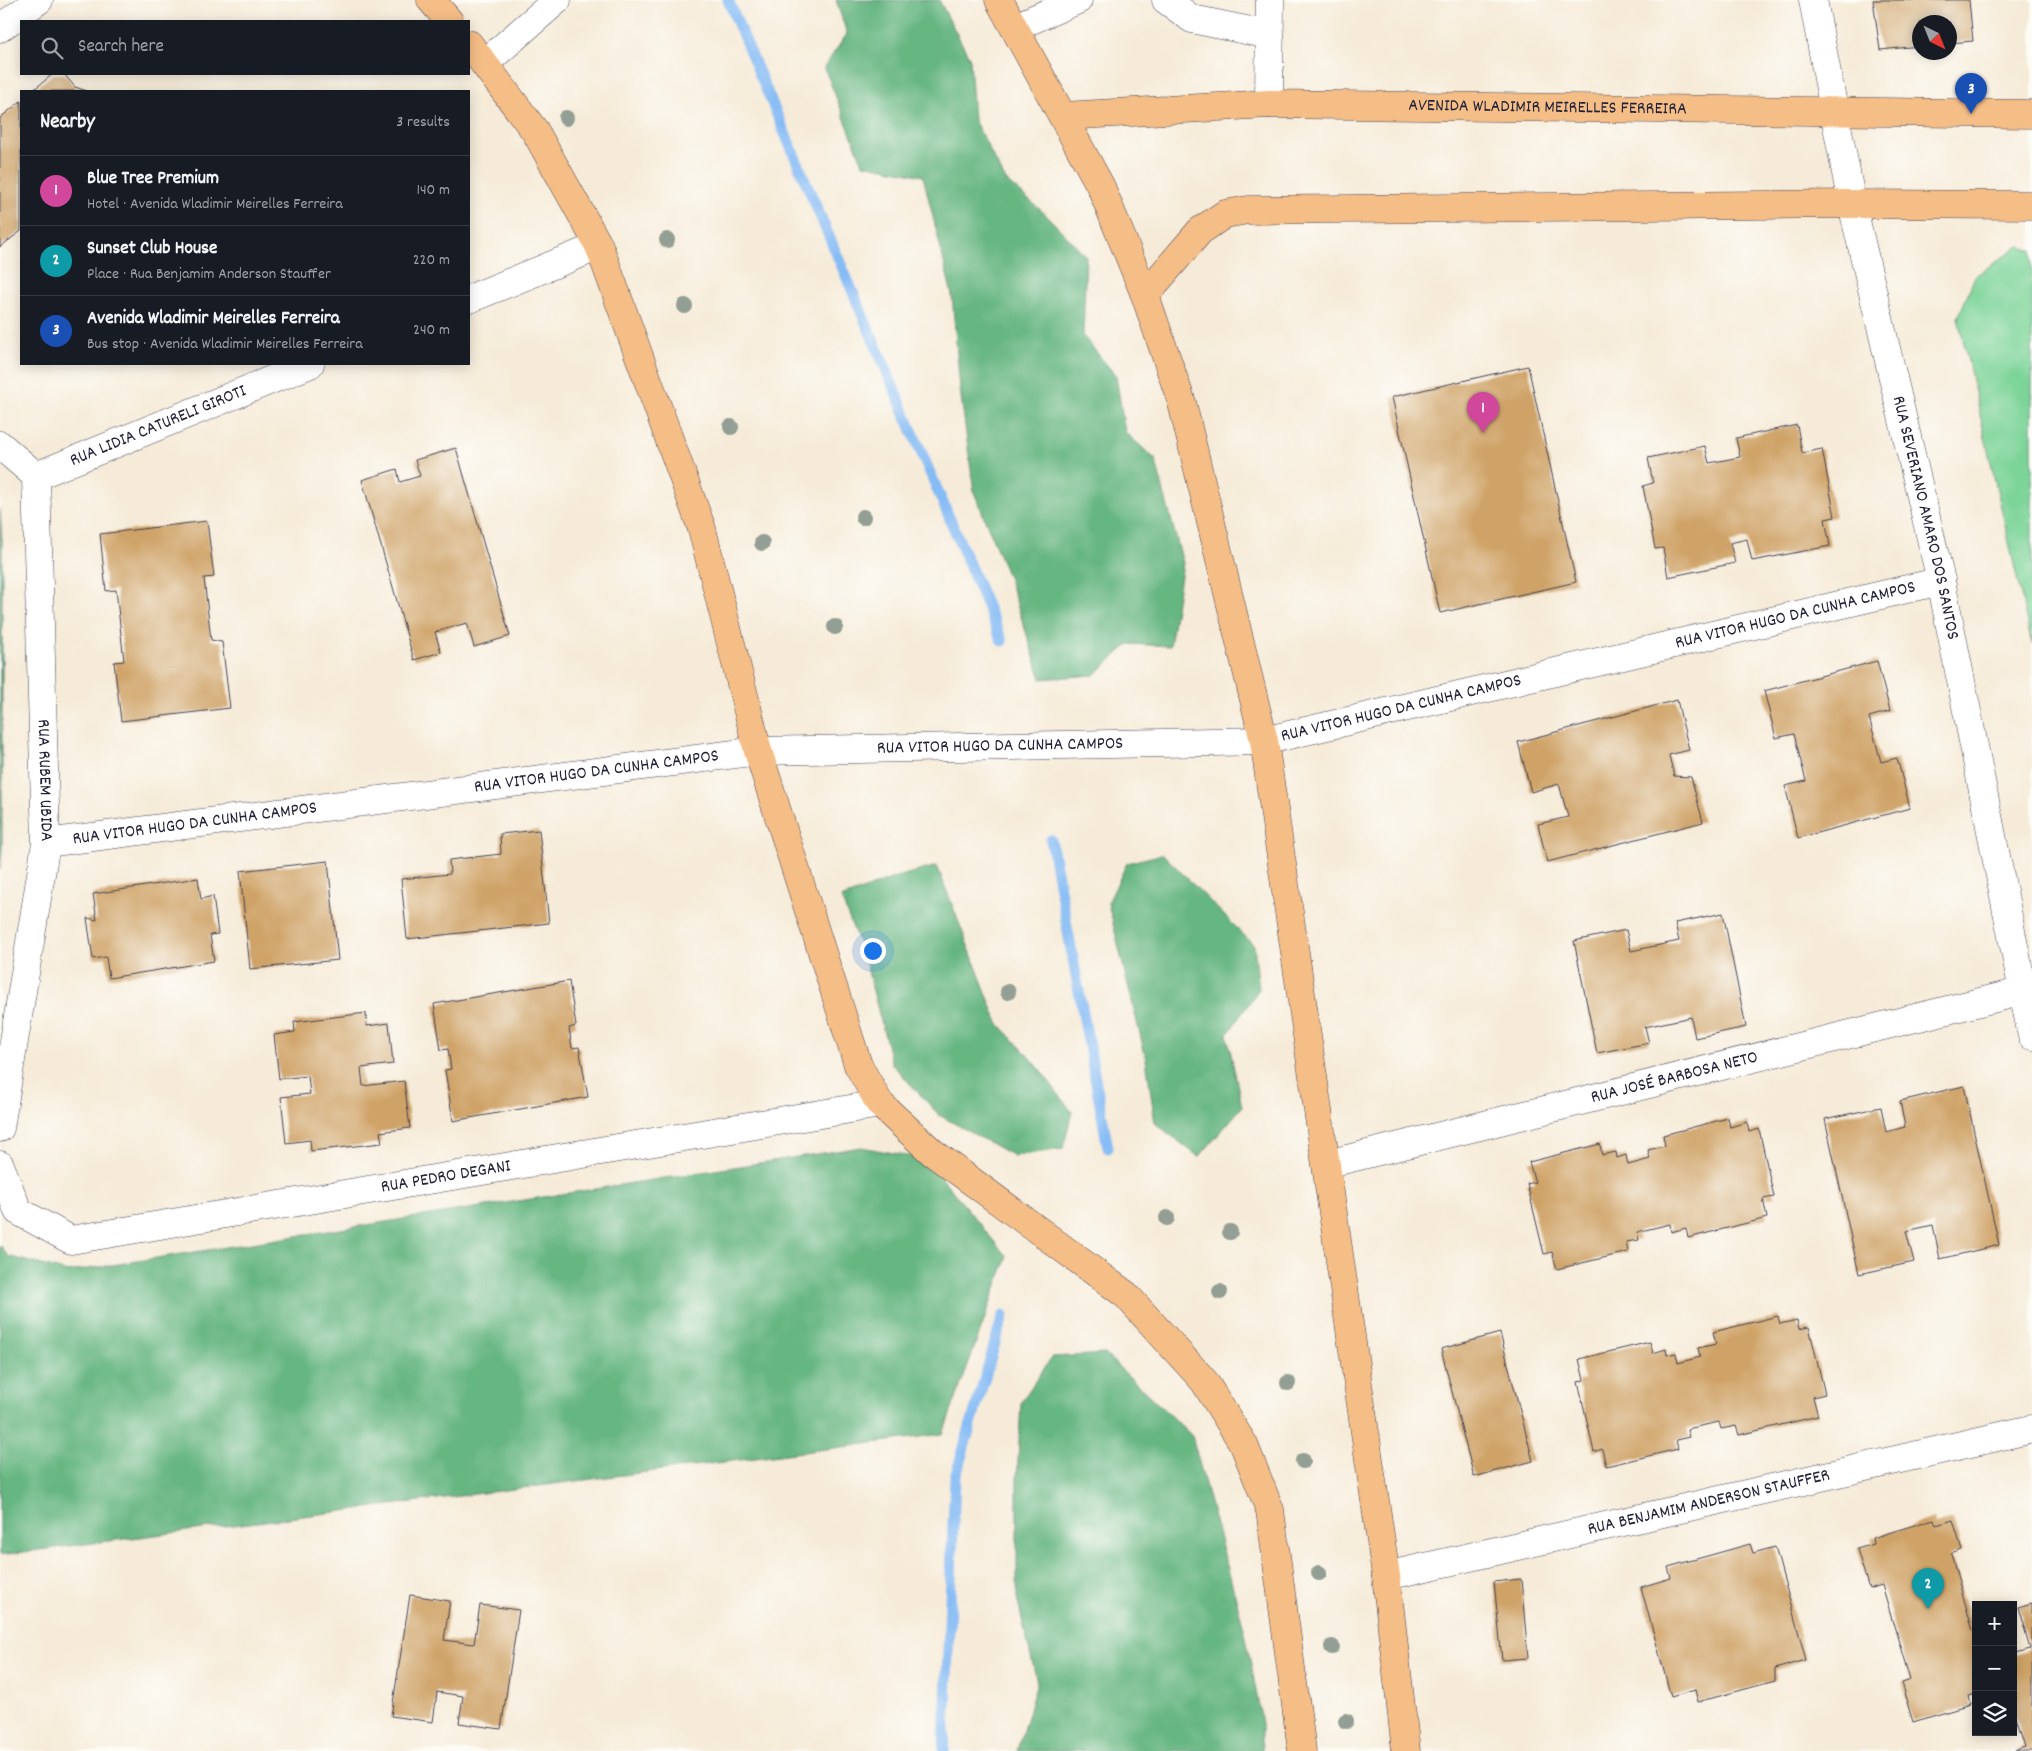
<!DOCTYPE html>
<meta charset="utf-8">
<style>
:root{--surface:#171b24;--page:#20242c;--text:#f1f3f6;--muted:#9ea1a6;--line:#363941;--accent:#8c9099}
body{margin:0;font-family:Dekko,sans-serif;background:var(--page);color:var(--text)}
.controls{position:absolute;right:15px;bottom:15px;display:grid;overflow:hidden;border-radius:0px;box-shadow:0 2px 12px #0003}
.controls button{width:45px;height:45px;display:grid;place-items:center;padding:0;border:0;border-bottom:1px solid var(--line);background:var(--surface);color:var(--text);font:25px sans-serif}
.compass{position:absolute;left:1912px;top:15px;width:45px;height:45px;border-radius:50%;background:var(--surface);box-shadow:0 2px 12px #0003;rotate:137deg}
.you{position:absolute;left:872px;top:950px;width:18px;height:18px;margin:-12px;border:4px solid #fff;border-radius:50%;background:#1a73e8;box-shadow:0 0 0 8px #1a73e833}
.badge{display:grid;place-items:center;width:32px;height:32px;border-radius:50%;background:var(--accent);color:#fff;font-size:16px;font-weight:700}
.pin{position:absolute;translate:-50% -41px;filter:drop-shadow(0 1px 2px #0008)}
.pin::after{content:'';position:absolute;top:26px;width:18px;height:15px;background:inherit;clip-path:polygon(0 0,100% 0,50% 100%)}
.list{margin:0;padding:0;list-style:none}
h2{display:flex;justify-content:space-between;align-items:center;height:65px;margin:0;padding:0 20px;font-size:21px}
h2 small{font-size:16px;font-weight:400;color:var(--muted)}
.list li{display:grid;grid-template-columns:32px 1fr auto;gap:15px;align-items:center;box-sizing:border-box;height:70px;padding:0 20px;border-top:1px solid var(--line)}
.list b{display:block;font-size:19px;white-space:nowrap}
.list p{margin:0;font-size:16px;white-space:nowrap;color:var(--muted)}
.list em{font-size:16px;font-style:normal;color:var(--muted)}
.icon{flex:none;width:28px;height:28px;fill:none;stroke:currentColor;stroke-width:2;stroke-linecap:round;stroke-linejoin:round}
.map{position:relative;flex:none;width:2032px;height:1751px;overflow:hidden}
.search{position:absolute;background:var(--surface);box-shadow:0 2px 12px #0003;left:20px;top:20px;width:450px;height:55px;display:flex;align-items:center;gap:12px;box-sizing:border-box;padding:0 18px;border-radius:0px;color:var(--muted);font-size:19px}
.panel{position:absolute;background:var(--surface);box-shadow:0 2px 12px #0003;left:20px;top:90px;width:450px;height:275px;border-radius:0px}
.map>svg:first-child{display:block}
</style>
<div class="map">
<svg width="2032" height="1751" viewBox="0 0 2032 1751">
<rect width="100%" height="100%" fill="#fdfcf7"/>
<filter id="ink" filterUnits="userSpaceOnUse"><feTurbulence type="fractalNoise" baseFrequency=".02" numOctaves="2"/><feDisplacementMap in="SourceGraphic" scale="10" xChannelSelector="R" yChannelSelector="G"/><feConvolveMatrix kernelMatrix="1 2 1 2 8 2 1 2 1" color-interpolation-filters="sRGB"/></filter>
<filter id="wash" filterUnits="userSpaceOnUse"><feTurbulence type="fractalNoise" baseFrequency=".0096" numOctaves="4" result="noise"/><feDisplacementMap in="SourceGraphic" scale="20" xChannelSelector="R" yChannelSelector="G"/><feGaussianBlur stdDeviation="1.12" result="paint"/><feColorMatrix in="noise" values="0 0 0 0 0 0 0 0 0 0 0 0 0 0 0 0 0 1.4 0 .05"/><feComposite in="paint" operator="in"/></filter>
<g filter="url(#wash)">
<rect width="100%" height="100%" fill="#f6ebd8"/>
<!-- green -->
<path fill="#7dd499" stroke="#507b6a" d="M2019,246l13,5v393l-74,-326 17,-42z"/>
<!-- forest -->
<path fill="#66b681" stroke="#446c5e" d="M836,0h103l31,59 4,61 32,61 36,30 44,45 -3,80 33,40 9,56 30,27 28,104 -13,83 -41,-2 -35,31 -53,4 -31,-97 -36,-90 -14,-103 -8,-94 -29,-119 -60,-12 -39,-97 23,-33z
M0,509l2,35v308l-2,18z
M1163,854l91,91 5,44 -32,46 15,72 -43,50 -44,-34 -9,-64 -38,-156 19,-40z
M937,866l61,157 37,40 37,49 -9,37 -49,7 -75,-41 -47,-51 -28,-108 -23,-58 55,-21z
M861,1147l65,12 81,98 -64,177 -943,121v-310l8,11 60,16z
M1105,1354l87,82 53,196 17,91v28h-245l20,-69 -20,-84v-119l4,-77 31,-45z"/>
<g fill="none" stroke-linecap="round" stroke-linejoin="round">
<!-- stream -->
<path stroke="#86bcf5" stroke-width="11" d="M728,0l274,641
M1051,840l57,308
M944,1751l11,-273 48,-162"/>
</g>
<g id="blocks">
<!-- building -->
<path fill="#cfa367" d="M1873,0h96l4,41 -23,2v-21h-30v24l-40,4z
M53,74h11l11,13 12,4h-55z
M21,101v130l-21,16v-129z
M1528,366l48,216 -136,31 -48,-216z
M1797,425l5,28 20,-4 13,68 -10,2 5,27 -78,15 -5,-22 -17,4 5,20 -67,14 -5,-29 -8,1 -12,-63 10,-3 -5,-25 57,-12 4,17 31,-6 -4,-19z
M456,448l54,188 -36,11 -7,-24 -32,9 6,20 -27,8 -52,-180 35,-11 3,13 20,-6 -5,-16z
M207,521l7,56 -10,1 7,62 11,2 8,66 -109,13 -7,-59 10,-1 -8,-71 -10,1 -6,-57z
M1877,661l13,50 -21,6 12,45 16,-4 13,50 -112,30 -13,-52 21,-5 -12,-47 -18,4 -12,-47z
M1677,700l12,50 -20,5 5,21 17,1 12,45 -156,40 -9,-38 30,-7 -9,-33 -28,8 -13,-50z
M539,830l10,93 -142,16 -6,-60 49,-5 -1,-14 52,-6 -1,-20z
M328,861l10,99 -88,9 -10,-98z
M198,878l3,21 12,-3 5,38 -8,1 4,26 -105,17 -3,-21 -13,2 -6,-41 10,2 -4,-26z
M1723,913l23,114 -51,11 -4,-21 -46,10 4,16 -52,10 -23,-112 52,-11 5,21 48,-10 -4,-18z
M569,981l7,45 -7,2 3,20 7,-1 9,50 -135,24 -8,-51 6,-1 -3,-20 -7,1 -7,-46z
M366,1013l1,13 22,-3 4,41 -32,4 2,18 41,-5 6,47 -30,4 2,11 -71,8 -1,-11 -24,3 -5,-46 29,-3 -2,-18 -29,3 -5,-44 21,-3 -1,-10z
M1964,1086l35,159 -59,14 -7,-34 -27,6 8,31 -55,12 -34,-155 56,-12 5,25 19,-5 -5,-26z
M1728,1118l2,9 17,-5 2,10 10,-3 15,68 -11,2 4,19 -79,20 -2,-10 -15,4 -1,-8 -33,8 2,8 -13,2 2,10 -71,17 -5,-17 -8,2 -17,-70 8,-2 -6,-20 71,-18 2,11 14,-3 1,6 9,-3 2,10 22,-6 -2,-9 17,-4 -2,-11z
M1778,1316l2,8 17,-4 2,9 10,-2 16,67 -12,3 5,19 -79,19 -3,-9 -15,3 -2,-7 -32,7 2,8 -13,3 2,9 -72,17 -4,-17 -8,3 -16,-70 6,-2 -5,-21 71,-17 3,11 13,-4 1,6 9,-2 2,10 22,-6 -2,-9 18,-4 -3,-12z
M1500,1333l33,128 -59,16 -33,-128z
M1934,1519l2,6 17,-5 9,30 -11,4 22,77 3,-1v64l-8,2 2,9 -57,17 -12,-39 9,-3 -28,-95 -13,4 -12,-40 16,-5 -1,-6z
M1750,1544l3,9 22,-6 31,113 -31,9v12l-77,21 -3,-12 -24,7 -30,-110 30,-9 -3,-11z
M1521,1579l7,79 -26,2 -8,-78z
M410,1595l40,6 -6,39 30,4 6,-39 39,5 -18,119 -42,-6 4,-27 -26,-4 -4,30 -42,-6z
M2032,1603v148h-17l9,-4 -11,-35v-58l17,-5 -12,-42z"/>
</g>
</g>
<g filter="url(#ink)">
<use href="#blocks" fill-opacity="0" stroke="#424053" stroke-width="1"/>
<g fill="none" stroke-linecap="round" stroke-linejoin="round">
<!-- minor casing -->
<g stroke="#424053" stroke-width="29">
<g id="minor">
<path d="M1166,0l26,19 78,16"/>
<path id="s1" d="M1813,0l39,204 89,377 91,455"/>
<path d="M1015,27l63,-27"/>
<path d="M0,28l39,-28"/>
<path d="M485,63l72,-63"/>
<path d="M1269,104l1,-104"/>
<path d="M469,299l130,-53"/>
<path id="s2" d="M0,445l36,31 10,367 -46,285"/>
<path id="s3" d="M36,476l274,-112"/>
<path id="s4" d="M46,843l712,-92 506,-10 677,-160"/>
<path id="s5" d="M1327,1164l705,-175"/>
<path id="s6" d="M0,1165l18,46 53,29 809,-136"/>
<path id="s7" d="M1386,1576l646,-147"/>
</g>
</g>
<!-- major casing -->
<g stroke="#424053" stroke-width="29">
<g id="major">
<path d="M431,0l18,21"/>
<path d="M999,0l102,187 44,108 37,108 82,338 122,835 20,175"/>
<path d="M469,44l66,87 64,115 103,283 56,222 100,314 22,39 52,48 194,143 78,86 40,64 26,65 32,241"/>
<path id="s8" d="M1064,116l205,-12 763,10"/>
<path d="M1145,295l55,-64 25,-17 23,-4 604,-6 180,1"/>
</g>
</g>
<!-- minor -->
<use href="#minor" stroke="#fff" stroke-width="28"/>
<!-- major -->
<use href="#major" stroke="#f6be87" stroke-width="28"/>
</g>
<!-- trees -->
<g fill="#939f94">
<circle cx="566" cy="118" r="8"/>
<circle cx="667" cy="240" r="8"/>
<circle cx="685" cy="306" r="8"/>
<circle cx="731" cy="427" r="8"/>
<circle cx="863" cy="517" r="8"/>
<circle cx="762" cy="543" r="8"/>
<circle cx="835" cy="627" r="8"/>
<circle cx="1008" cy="992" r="8"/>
<circle cx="1167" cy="1218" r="8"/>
<circle cx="1230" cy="1232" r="8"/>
<circle cx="1220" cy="1292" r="8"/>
<circle cx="1288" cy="1383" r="8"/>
<circle cx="1303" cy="1461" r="8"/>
<circle cx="1319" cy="1573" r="8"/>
<circle cx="1332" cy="1647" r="8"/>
<circle cx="1346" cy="1721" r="8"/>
</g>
</g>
<g text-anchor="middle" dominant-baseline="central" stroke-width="4" stroke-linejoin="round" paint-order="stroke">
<!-- street labels -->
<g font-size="18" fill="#22223b" stroke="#fdfcf7">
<text stroke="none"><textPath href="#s8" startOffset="484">AVENIDA WLADIMIR MEIRELLES FERREIRA</textPath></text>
<text stroke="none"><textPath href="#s3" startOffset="132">RUA LIDIA CATURELI GIROTI</textPath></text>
<text stroke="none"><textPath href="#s1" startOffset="530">RUA SEVERIANO AMARO DOS SANTOS</textPath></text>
<text stroke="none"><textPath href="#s4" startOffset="1770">RUA VITOR HUGO DA CUNHA CAMPOS</textPath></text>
<text stroke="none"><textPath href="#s4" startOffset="1365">RUA VITOR HUGO DA CUNHA CAMPOS</textPath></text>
<text stroke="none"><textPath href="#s4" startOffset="960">RUA VITOR HUGO DA CUNHA CAMPOS</textPath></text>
<text stroke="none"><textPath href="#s4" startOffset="555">RUA VITOR HUGO DA CUNHA CAMPOS</textPath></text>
<text stroke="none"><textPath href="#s2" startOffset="352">RUA RUBEM UBIDA</textPath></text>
<text stroke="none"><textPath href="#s4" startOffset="150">RUA VITOR HUGO DA CUNHA CAMPOS</textPath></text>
<text stroke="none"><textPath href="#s5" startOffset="358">RUA JOSÉ BARBOSA NETO</textPath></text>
<text stroke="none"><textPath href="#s6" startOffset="490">RUA PEDRO DEGANI</textPath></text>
<text stroke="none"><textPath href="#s7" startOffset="331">RUA BENJAMIM ANDERSON STAUFFER</textPath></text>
</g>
</g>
</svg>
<div class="controls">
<button>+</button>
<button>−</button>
<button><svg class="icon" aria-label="layers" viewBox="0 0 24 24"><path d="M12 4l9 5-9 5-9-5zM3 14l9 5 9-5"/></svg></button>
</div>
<svg class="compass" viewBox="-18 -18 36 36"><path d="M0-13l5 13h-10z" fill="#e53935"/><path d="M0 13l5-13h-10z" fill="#9ea1a6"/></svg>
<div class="you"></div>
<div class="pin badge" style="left:1483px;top:433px;background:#d1479c">1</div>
<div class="pin badge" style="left:1928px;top:1609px;background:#0f9aa8">2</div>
<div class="pin badge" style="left:1971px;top:114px;background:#1a4fb4">3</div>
<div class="search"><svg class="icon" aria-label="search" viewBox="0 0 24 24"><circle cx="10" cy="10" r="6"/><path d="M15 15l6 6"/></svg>Search here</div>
<section class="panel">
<h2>Nearby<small>3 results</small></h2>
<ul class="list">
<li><span class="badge" style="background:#d1479c">1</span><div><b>Blue Tree Premium</b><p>Hotel · Avenida Wladimir Meirelles Ferreira</p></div><em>140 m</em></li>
<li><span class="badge" style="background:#0f9aa8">2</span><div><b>Sunset Club House</b><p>Place · Rua Benjamim Anderson Stauffer</p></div><em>220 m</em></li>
<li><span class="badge" style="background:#1a4fb4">3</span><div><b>Avenida Wladimir Meirelles Ferreira</b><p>Bus stop · Avenida Wladimir Meirelles Ferreira</p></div><em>240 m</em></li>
</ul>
</section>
</div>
